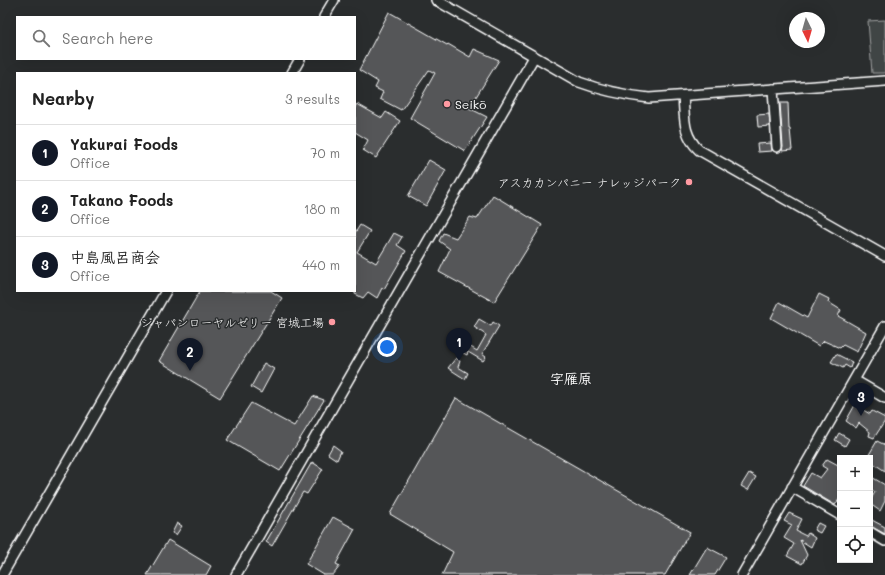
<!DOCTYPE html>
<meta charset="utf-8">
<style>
:root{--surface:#fff;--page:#f6f6f6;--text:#222;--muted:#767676;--line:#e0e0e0;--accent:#111827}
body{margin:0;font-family:Mali,"Klee One",sans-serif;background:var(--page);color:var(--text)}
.controls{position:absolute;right:12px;bottom:12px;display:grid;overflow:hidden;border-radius:0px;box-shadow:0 4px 16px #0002}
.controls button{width:36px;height:36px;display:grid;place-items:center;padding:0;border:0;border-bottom:1px solid var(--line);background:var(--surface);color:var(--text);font:20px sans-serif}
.compass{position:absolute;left:789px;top:12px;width:36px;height:36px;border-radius:50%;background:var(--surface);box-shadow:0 4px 16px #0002;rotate:175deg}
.you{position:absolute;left:387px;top:347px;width:14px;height:14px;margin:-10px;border:3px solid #fff;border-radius:50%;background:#1a73e8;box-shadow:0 0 0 6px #1a73e833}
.badge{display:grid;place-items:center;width:26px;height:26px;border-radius:50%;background:var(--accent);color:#fff;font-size:13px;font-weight:700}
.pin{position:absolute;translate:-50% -33px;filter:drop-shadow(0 1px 2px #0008)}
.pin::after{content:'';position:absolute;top:21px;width:14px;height:12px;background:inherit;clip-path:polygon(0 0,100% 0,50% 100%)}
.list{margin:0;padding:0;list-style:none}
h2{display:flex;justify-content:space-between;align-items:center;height:52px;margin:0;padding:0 16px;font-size:17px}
h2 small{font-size:13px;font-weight:400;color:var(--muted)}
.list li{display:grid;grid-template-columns:26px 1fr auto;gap:12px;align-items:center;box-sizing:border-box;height:56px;padding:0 16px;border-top:1px solid var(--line)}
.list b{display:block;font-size:15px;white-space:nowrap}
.list p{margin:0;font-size:13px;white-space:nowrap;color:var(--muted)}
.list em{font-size:13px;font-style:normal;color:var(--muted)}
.icon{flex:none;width:22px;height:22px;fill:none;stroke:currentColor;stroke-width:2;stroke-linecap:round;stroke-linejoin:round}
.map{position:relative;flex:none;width:885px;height:575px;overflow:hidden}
.search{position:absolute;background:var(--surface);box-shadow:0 4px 16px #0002;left:16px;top:16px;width:340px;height:44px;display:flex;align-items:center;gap:10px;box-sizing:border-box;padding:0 14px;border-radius:0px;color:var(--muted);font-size:15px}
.panel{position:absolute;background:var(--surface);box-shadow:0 4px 16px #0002;left:16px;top:72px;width:340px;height:220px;border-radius:0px}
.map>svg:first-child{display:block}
</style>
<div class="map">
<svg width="885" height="575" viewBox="0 0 885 575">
<rect width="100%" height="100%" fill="#2a2d2e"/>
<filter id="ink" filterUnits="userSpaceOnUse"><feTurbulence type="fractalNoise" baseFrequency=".025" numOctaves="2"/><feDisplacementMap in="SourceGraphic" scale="8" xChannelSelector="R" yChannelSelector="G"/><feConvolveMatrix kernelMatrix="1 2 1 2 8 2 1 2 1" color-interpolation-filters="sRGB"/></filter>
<g filter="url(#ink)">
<!-- green -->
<path fill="#414445" stroke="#a0a2a2" d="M885,20v53h-13l-4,-52z"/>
<!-- building -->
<path fill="#555758" stroke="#fff" d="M389,12l58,33 1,-1 22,13 4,-8 25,11 -30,48 18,9 -22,34 -55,-33 25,-45 -6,-3 -28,40 -21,-11 3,-7 -8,-4 3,-6 -19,-12z
M780,103h8l1,26h1l2,21 -10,1 1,-4z
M357,104l25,14 4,-6 14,9 -24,37 -13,-8 5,-10 -13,-8v-25z
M769,114l1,12 -12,1 -1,-12z
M771,143l1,8 -14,1 -1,-8z
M429,160l17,10 -20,36 -18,-10z
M493,195l49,30 -48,77 -55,-30 11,-23 -11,-8 4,-8 13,5 14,-21 7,2z
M360,225l10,6 -13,21 19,11 18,-30 8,4 -5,8 9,6 -22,38 -2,-1 -5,10 -9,-6 -5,6 -8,-4v-61z
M200,291h71l11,7 -62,100 -61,-37z
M819,294l10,5 -1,3 13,8 -3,6 28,16 -9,20 -14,-7 -3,3 -16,-7 -5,5 -48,-28 8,-16 28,16z
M479,319l12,7 2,-4 6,4 -17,28 4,3 -3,4 -15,-9 -1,3 -6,-3 5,-8 11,7 9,-16 -12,-8z
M836,354l16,8 -2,6 -5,-3 -2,3 -12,-6z
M456,358l4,3 -2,6 10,6 -3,6 -17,-11z
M264,363l10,6 -13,24 -10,-6z
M313,396l11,4 -44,71 -53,-31 24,-37 43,23z
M456,398l234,134 -25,43h-223l11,-23 -63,-38z
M855,405l15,9 2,-3 13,7v3l-11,17 -5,-2 1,-4 -11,-9 -3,5 -10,-7z
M839,433l10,6 -4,7 -10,-6z
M877,441l8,4v26l-15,-10v-3h-3z
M333,445l8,6 -4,9 -9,-6z
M827,459l13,7v32l-5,7 -32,-19 8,-13 9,5 7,-9 -5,-3z
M312,462l11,7 -16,25 -4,-2 -31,54 -6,-4z
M749,473l7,4 -8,13 -7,-4z
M870,476l15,9v16l-5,10 -10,-7v-3l5,-9 -5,-3z
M789,513l13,6 -6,12 10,5 2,-3 7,5 -4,9 -11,-7 7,15 -5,9 -15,-8 7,-12 -10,-6 8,-13 -8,-4z
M333,517l22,12 -19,35 4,2 -7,9h-9l-18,-11z
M870,519l15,8v7l-15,-8z
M177,523l5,3 -6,9 -4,-2z
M818,523l6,3 -4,7 -6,-3z
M168,540l43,26 -5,9h-59z
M707,547l19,10 -11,18h-25z"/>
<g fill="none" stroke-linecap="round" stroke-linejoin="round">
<!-- minor casing -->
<g stroke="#fff" stroke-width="12">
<path id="minor" d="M436,0l143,82c24,9 44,13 70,16l236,-17
M324,17l10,-17
M292,73l8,-14
M773,89l4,58
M683,96c2,21 -1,38 16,54l186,106
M854,380l31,18
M792,487l48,28
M870,532l15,9
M2,575l164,-284
M236,575l298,-518
M742,575l143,-249"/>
</g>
<!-- minor -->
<use href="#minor" stroke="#2a2d2e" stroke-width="9"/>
</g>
</g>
<!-- markers -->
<g fill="#ff9aa2" stroke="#2a2d2e" stroke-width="1.5">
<circle cx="447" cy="104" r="4"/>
<circle cx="689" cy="182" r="4"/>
<circle cx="332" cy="322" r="4"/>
</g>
<g text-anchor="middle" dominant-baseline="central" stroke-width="3" stroke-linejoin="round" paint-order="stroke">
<!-- poi labels -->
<g font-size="12" fill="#fff" stroke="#2a2d2e" text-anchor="end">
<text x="455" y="104" text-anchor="start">Seikō</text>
<text x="681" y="182">アスカカンパニー ナレッジパーク</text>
<text x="324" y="322">ジャパンローヤルゼリー 宮城工場</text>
</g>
<!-- quarter labels -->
<g font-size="14" font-weight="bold" fill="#fff" stroke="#2a2d2e">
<text x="571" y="378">字雁原</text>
</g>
</g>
</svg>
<div class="controls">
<button>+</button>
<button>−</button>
<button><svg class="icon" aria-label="locate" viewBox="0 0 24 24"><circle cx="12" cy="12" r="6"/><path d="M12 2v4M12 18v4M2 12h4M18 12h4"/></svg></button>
</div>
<svg class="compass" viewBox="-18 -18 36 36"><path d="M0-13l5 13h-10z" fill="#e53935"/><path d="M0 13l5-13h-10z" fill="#767676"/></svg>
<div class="you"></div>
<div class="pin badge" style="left:459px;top:361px">1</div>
<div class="pin badge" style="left:190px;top:371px">2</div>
<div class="pin badge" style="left:861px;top:416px">3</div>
<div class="search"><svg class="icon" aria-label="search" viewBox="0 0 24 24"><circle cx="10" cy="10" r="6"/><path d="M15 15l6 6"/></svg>Search here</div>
<section class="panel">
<h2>Nearby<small>3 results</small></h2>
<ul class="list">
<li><span class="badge">1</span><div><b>Yakurai Foods</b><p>Office</p></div><em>70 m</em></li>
<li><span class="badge">2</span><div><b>Takano Foods</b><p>Office</p></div><em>180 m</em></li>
<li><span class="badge">3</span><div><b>中島風呂商会</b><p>Office</p></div><em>440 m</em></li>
</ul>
</section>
</div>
